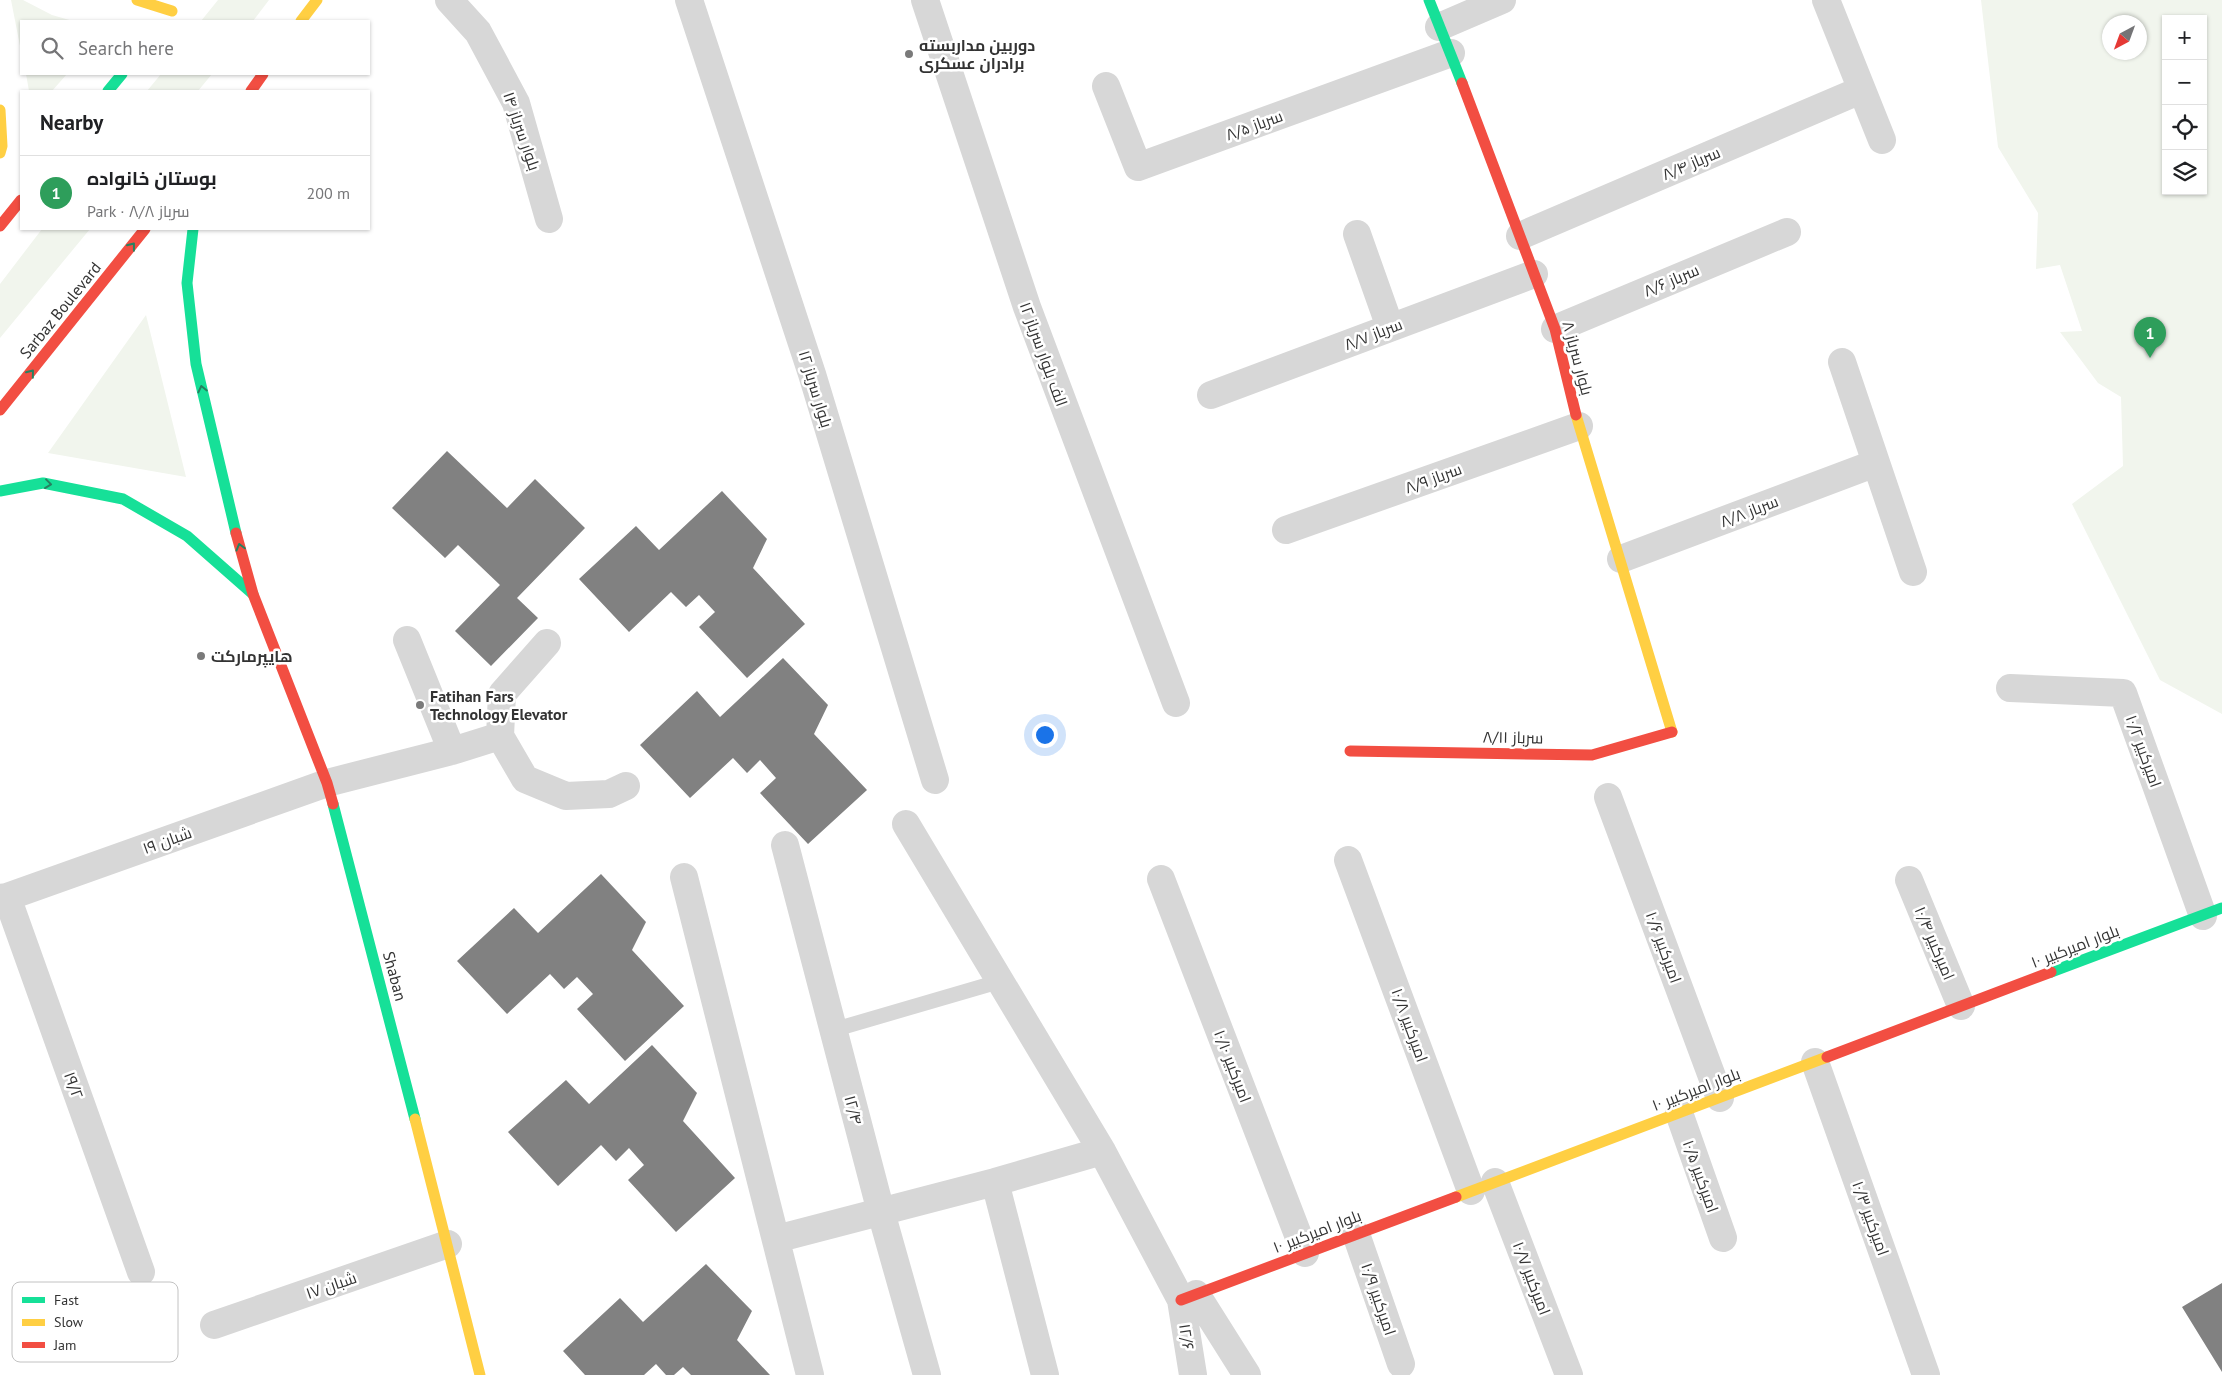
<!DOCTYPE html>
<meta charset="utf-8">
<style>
:root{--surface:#fff;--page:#f2f2f2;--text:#202124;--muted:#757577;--line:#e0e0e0;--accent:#1a73e8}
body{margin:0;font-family:"PT Sans",Cairo,sans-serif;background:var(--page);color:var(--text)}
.controls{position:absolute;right:15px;top:15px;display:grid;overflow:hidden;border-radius:0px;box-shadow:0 1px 4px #0004}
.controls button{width:45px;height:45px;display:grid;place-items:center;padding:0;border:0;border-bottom:1px solid var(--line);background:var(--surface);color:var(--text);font:25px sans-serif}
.compass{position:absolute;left:2102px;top:15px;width:45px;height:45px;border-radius:50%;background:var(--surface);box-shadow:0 1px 4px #0004;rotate:221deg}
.you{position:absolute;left:1044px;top:734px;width:18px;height:18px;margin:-12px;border:4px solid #fff;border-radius:50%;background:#1a73e8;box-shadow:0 0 0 8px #1a73e833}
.badge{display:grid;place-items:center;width:32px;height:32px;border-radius:50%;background:var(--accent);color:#fff;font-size:16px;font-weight:700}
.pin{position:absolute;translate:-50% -41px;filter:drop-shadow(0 1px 2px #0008)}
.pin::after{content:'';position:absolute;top:26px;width:18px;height:15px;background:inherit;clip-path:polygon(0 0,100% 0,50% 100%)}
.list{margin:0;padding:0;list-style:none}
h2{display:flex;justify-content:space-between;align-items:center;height:65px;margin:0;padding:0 20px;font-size:21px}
h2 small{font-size:16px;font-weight:400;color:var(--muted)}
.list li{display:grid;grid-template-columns:32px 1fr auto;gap:15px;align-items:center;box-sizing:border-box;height:75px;padding:0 20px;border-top:1px solid var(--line)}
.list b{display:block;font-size:19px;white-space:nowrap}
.list p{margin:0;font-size:16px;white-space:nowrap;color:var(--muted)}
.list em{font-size:16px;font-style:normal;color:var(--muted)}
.icon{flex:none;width:28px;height:28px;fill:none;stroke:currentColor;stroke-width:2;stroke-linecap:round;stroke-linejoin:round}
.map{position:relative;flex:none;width:2222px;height:1375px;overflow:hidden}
.search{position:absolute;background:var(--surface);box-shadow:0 1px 4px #0004;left:20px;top:20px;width:350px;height:55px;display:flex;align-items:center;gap:12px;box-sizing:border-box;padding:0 18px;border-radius:0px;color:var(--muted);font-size:19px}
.panel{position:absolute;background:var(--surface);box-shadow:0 1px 4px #0004;left:20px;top:90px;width:350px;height:140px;border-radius:0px}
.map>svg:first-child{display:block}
</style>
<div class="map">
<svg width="2222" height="1375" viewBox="0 0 2222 1375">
<rect width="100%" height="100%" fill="#fff"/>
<!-- green -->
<path fill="#f1f5ed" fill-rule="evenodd" d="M11,0h12l29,15 21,6h-52v30z
M218,0h51l-16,21h-52z
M1981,0h241v714l-62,-34 -88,-176 51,-38 -2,-69 -23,-14 -38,-51 22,-1 -22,-66 -24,4 2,-56 -40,-66zM2166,19h37v172h-37zM2110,22h30v30h-30z
M26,74h41l-15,17h-23z
M161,74h51l-14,17h-51z
M42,229h48l-90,109v-54z
M146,315l40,162 -138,-24z"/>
<!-- building -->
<path fill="#818181" d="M447,451l60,57 28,-29 50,49 -68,70 21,20 -47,48 -36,-35 45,-46 -42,-40 -13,13 -53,-50z
M722,491l45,48 -14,29 52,56 -58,54 -48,-51 16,-15 -16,-17 -13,12 -15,-15 -42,40 -50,-53 57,-53 23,24z
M783,658l45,47 -14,29 53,56 -59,54 -48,-51 16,-15 -16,-18 -13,13 -14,-15 -43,40 -50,-53 57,-54 23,26z
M601,874l45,48 -14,28 52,56 -59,55 -48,-52 16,-15 -16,-17 -13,12 -14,-15 -43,40 -50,-53 57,-53 24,25z
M652,1045l45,48 -14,28 52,57 -59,54 -48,-52 16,-15 -15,-17 -13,13 -15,-16 -43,41 -50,-54 58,-52 23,24z
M706,1264l46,47 -15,29 33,35h-79l-8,-8 -9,8h-8l-10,-11 -12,11h-59l-22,-24 57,-53 23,24z
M2222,1283v89l-40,-65z"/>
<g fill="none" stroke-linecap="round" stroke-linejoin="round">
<!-- lane -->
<path stroke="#d7d7d7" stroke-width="15" d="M833,1030l168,-49"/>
<!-- street -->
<path stroke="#d7d7d7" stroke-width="28" d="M449,0l29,32 38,71 33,116
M689,0l123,374 123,406
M925,0l102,307 149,396
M1826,0l56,140
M1439,27l63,-27
M1106,86l32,81 313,-114
M1357,234l33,93
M1520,236l341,-146
M1555,329l232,-97
M1842,362l71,210
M1211,395l323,-121
M1286,530l293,-104
M1621,559l255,-96
M407,640l45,111
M547,643l-45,51 -2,42 25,43 41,17 43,-2 17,-8
M2010,688l113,5 80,223
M1608,797l112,301
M906,824l196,327 79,149 12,75
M785,845l96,367 46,163
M1348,860l123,331
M684,877l126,498
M1161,879l144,374
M1909,880l52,126
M7,897l134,375
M0,898l7,-1 320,-114 125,-32 48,-15
M1815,1062l111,313
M1679,1113l44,125
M995,1182l50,193
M1495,1182l74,193
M1356,1234l45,130
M776,1239l219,-57 107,-31
M1196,1294l51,81
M214,1325l234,-81"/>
<!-- fast -->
<path stroke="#16e098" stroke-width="11" d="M1429,0l33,83
M108,91l14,-17
M193,229l-6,54 9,81 40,169
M0,491l43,-8 80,16 64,37 66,58
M333,804l82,315
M2051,972l171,-64"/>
<!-- slow -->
<path stroke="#ffcf43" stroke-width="11" d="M137,0l35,11
M301,21l16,-21
M0,110l2,36 -2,7
M1576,415l96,317
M415,1119l65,256
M1456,1197l371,-140"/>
<!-- jam -->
<path stroke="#f24e42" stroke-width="11" d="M1462,83l93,246 21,86
M251,91l12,-17
M0,226l21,-26
M0,410l145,-181
M236,533l17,61 74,189 6,21
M1350,751l242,4 80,-23
M1827,1057l224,-85
M1181,1300l275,-103"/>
</g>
<!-- one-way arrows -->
<defs><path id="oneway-chevron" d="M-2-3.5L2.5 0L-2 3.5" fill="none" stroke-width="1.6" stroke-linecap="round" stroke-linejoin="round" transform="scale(1.25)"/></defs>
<g stroke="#268160">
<use href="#oneway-chevron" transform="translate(132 246) rotate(-52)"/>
<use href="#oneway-chevron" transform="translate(31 373) rotate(-51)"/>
<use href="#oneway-chevron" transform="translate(202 389) rotate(-103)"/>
<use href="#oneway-chevron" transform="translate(48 484) rotate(7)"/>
<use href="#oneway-chevron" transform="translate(240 547) rotate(-105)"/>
</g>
<!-- markers -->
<g fill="#7a7a7a" stroke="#fff" stroke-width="2">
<circle cx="909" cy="54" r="5"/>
<circle cx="201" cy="656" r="5"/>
<circle cx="420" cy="705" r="5"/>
</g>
<g text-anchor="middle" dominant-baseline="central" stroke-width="5" stroke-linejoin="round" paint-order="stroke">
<!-- poi labels -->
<g font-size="16" font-weight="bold" fill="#333" stroke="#fff" text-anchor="start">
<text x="919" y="45">دوربین مداربسته<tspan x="919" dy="18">برادران عسکری</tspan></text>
<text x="211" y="656">هایپرمارکت</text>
<text x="430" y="696">Fatihan Fars<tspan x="430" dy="18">Technology Elevator</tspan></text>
</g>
<!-- street labels -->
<g font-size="16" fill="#333" stroke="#fff">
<text transform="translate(1254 125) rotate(-20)">۸/۵ سرباز</text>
<text transform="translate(522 131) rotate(71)">۱۴ بلوار سرباز</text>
<text transform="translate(1691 163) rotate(-23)">۸/۴ سرباز</text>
<text transform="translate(1671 280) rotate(-23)">۸/۶ سرباز</text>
<text transform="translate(60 310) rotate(-51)">Sarbaz Boulevard</text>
<text transform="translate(1373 334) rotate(-21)">۸/۷ سرباز</text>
<text transform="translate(1044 354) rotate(70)">۱۲ الف بلوار سرباز</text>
<text transform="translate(1578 358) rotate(75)">۸ بلوار سرباز</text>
<text transform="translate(816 389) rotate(73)">۱۲ بلوار سرباز</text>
<text transform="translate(1433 478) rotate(-20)">۸/۹ سرباز</text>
<text transform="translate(1749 511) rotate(-21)">۸/۸ سرباز</text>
<text transform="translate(1513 737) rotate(1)">۸/۱۱ سرباز</text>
<text transform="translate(2144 751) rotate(70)">۱۰/۲ امیرکبیر</text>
<text transform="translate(167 840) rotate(-20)">۱۹ شبان</text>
<text transform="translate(1935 943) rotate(67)">۱۰/۴ امیرکبیر</text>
<text transform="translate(2075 946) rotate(-21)">۱۰ بلوار امیرکبیر</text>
<text transform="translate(1664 947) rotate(70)">۱۰/۶ امیرکبیر</text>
<text transform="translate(395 976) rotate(75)">Shaban</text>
<text transform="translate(1410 1025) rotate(70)">۱۰/۸ امیرکبیر</text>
<text transform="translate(1233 1066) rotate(69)">۱۰/۱۰ امیرکبیر</text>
<text transform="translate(74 1085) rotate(70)">۱۹/۲</text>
<text transform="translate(1696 1089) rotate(-21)">۱۰ بلوار امیرکبیر</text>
<text transform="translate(854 1110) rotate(75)">۱۲/۴</text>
<text transform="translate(1701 1176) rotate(70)">۱۰/۵ امیرکبیر</text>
<text transform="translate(1871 1218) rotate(70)">۱۰/۳ امیرکبیر</text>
<text transform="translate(1317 1231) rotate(-21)">۱۰ بلوار امیرکبیر</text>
<text transform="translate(1532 1278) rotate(69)">۱۰/۷ امیرکبیر</text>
<text transform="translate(331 1285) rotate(-19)">۱۷ شبان</text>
<text transform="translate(1379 1299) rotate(71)">۱۰/۹ امیرکبیر</text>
<text transform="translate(1187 1337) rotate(81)">۱۲/۶</text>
</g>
</g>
<!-- legend -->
<rect x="12" y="1282" width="166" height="80" rx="8" fill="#fff" stroke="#c2c2c2" stroke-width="1"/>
<rect x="22" y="1297" width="23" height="6" fill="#16e098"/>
<rect x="22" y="1319" width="23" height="7" fill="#ffcf43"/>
<rect x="22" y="1342" width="23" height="6" fill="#f24e42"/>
<g font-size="14" fill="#333">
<text x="54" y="1305">Fast</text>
<text x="54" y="1327">Slow</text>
<text x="54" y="1350">Jam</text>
</g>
</svg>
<div class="controls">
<button>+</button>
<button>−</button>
<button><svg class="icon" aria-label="locate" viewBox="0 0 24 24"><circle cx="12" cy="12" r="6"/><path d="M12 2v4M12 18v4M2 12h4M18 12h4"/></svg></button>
<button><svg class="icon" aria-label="layers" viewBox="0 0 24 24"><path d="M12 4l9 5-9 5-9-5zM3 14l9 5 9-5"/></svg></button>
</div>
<svg class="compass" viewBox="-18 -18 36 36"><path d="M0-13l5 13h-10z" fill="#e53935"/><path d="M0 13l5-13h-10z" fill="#757577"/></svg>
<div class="you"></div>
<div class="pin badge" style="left:2150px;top:358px;background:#2e9e5b">1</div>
<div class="search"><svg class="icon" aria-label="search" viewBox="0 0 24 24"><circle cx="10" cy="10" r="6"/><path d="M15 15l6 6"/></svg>Search here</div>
<section class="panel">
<h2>Nearby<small></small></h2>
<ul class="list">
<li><span class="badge" style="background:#2e9e5b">1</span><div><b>بوستان خانواده</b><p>Park · ۸/۸ سرباز</p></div><em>200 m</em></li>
</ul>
</section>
</div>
